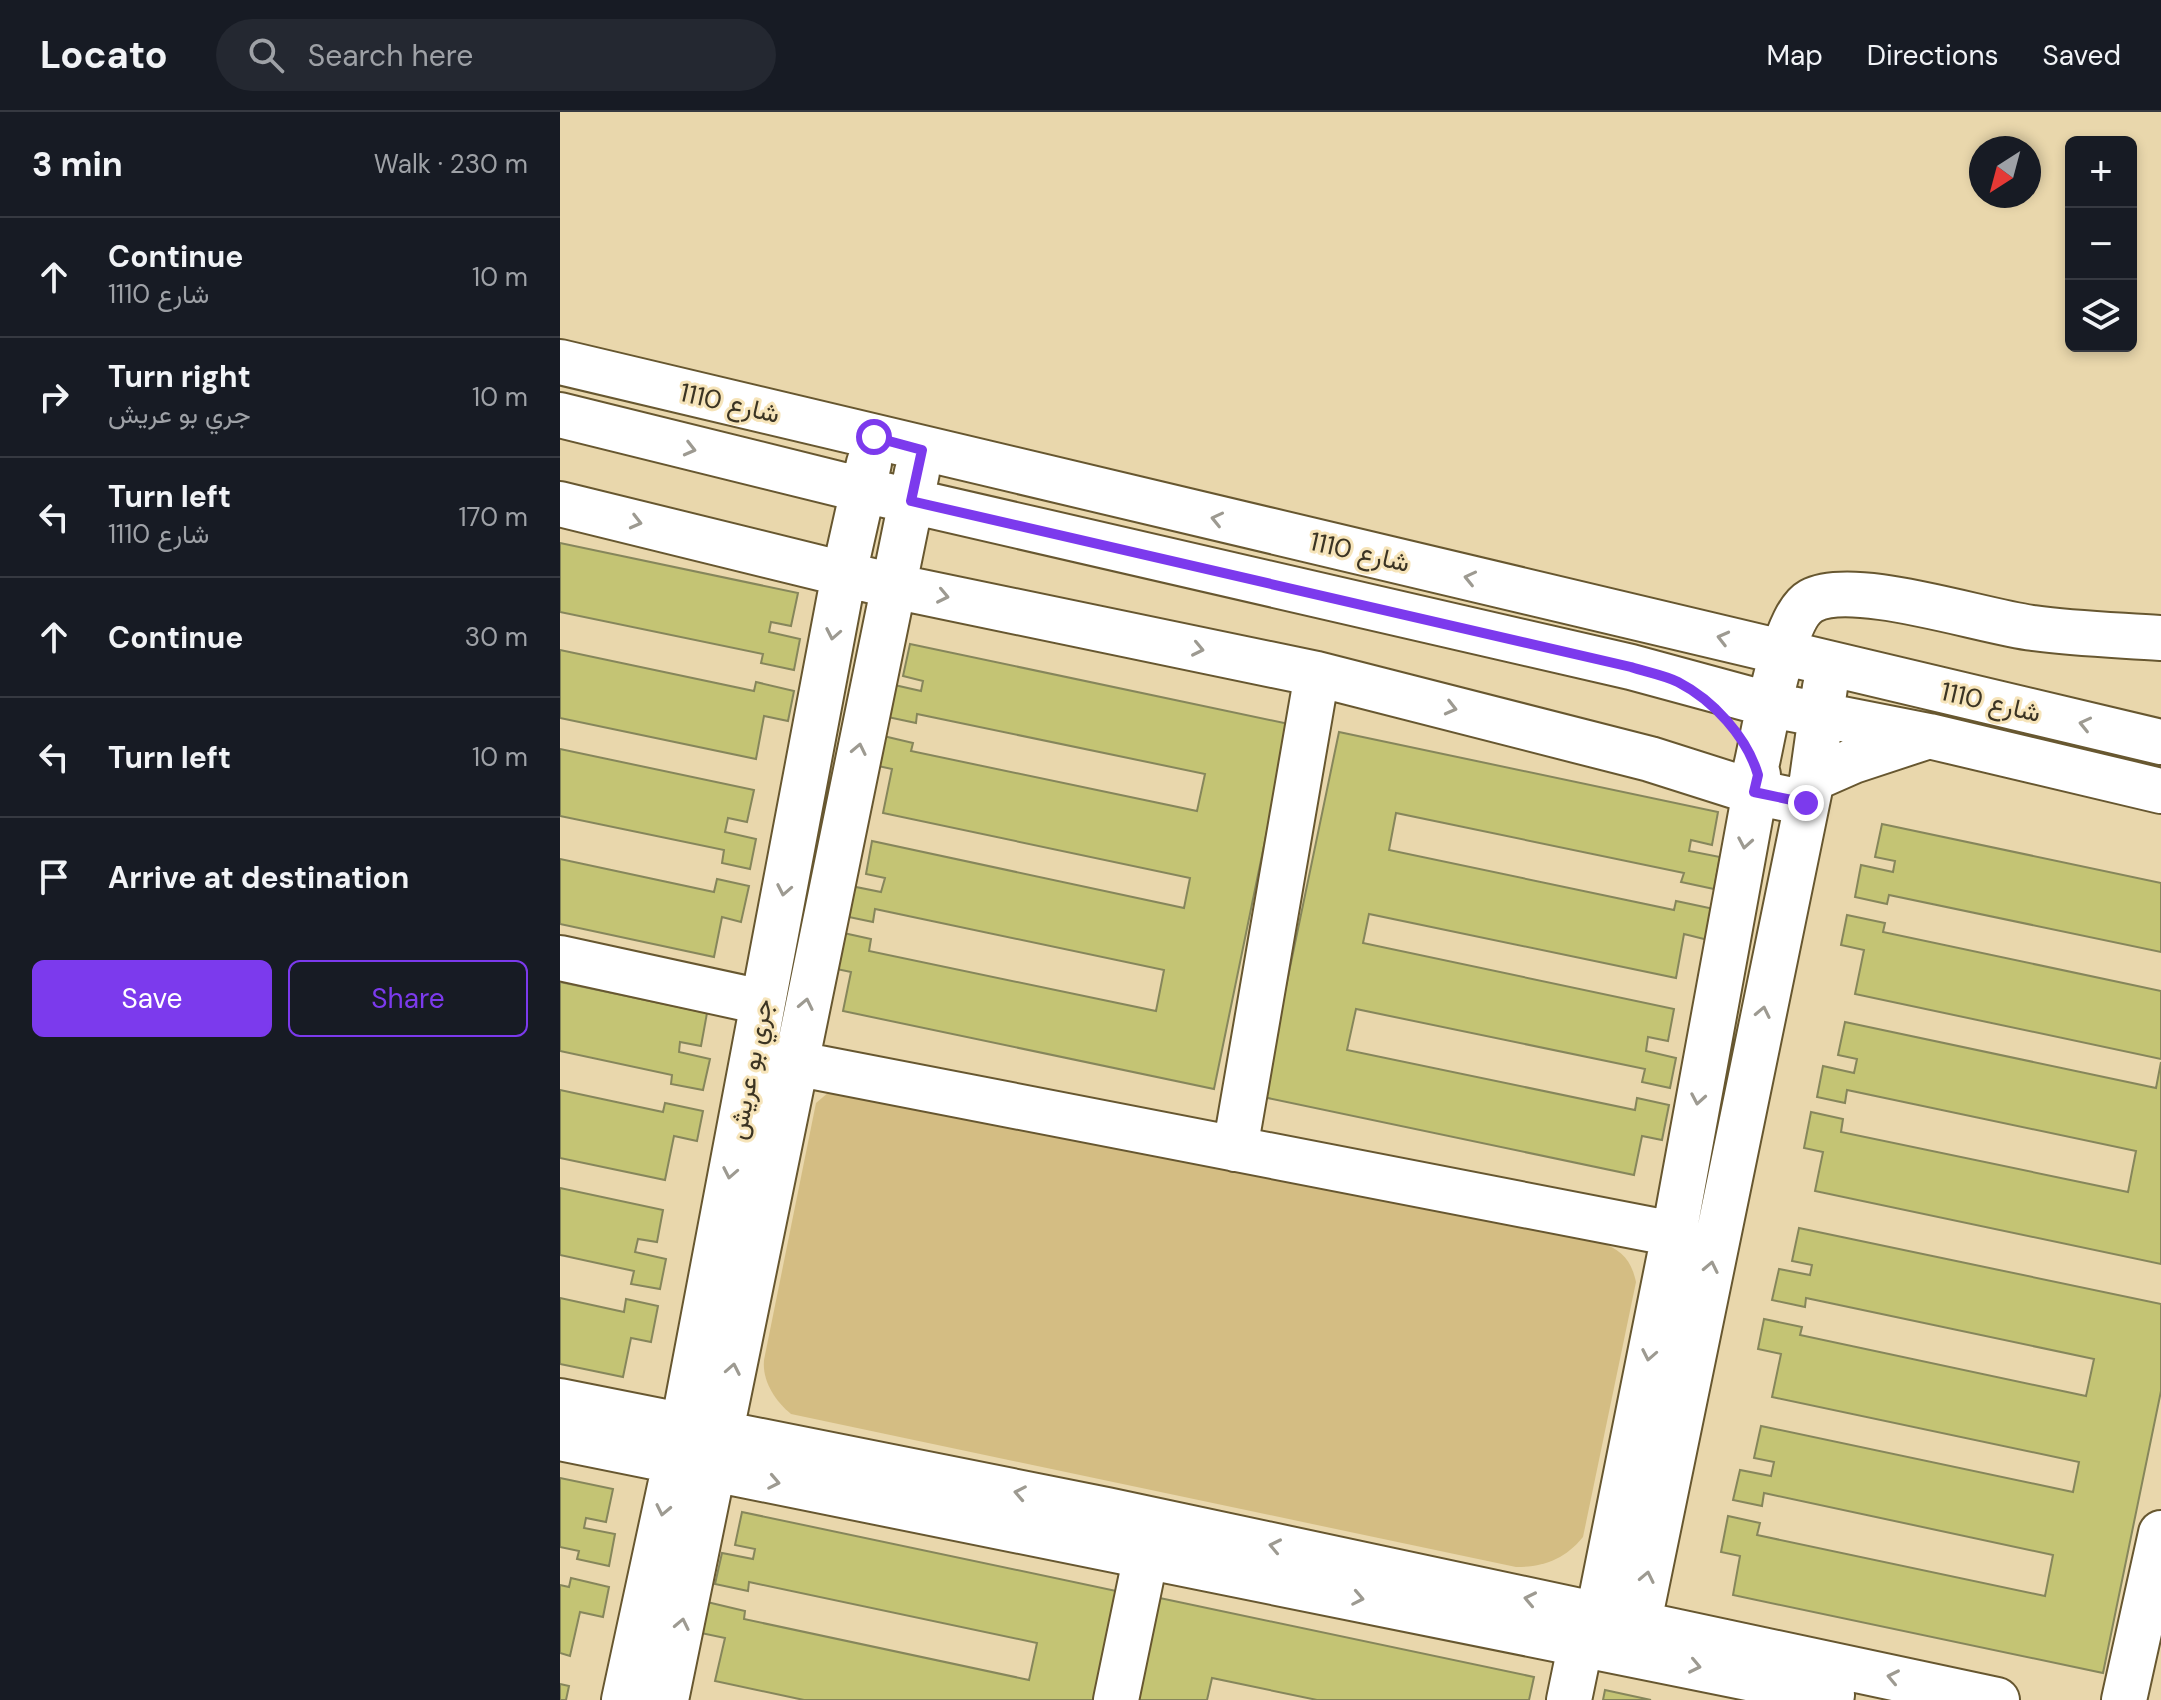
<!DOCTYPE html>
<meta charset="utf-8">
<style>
:root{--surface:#171b24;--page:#242831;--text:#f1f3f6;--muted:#9ea1a6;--line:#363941;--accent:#7c3aed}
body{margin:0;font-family:"DM Sans",Vazirmatn,sans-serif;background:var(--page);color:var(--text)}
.controls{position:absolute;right:24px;top:24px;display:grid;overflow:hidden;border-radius:12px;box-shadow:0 4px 12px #0003}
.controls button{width:72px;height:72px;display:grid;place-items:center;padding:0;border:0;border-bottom:2px solid var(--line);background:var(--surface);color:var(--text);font:40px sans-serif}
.compass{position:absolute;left:1409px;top:24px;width:72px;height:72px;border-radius:50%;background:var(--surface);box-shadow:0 4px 12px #0003;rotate:216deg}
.stop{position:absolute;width:24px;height:24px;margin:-18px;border:6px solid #7c3aed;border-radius:50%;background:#fff}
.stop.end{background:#7c3aed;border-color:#fff;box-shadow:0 2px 8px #0008}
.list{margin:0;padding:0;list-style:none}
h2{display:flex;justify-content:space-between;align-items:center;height:104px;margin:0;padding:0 32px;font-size:34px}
h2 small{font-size:26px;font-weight:400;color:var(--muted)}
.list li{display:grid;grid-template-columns:52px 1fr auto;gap:24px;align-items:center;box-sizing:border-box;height:120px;padding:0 32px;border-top:2px solid var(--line)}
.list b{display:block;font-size:30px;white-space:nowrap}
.list p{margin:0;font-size:26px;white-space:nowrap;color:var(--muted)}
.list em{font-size:26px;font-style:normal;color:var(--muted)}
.actions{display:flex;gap:16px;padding:24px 32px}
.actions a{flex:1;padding:18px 0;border:2px solid var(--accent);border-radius:12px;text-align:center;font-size:28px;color:var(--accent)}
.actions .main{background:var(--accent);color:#fff}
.icon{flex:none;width:44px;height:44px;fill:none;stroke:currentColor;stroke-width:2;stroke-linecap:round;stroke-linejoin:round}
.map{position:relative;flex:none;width:1601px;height:1588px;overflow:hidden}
header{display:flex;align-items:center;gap:48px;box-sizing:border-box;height:112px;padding:0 40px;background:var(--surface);border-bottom:2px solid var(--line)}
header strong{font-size:38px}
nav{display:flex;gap:44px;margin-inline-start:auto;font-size:28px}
.search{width:560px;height:72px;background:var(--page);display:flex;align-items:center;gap:20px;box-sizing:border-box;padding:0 28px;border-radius:44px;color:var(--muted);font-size:30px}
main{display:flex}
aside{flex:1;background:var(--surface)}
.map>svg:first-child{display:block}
</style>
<header>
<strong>Locato</strong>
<div class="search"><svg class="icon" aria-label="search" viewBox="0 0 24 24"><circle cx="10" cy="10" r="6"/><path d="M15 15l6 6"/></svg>Search here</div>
<nav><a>Map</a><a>Directions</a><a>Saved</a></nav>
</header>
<main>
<aside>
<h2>3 min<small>Walk · 230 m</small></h2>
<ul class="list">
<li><svg class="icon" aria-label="ahead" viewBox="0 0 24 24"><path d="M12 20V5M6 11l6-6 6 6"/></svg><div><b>Continue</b><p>شارع 1110</p></div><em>10 m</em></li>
<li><svg class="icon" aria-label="right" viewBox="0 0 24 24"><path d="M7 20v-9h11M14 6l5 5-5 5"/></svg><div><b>Turn right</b><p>جري بو عريش</p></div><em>10 m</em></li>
<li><svg class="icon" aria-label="left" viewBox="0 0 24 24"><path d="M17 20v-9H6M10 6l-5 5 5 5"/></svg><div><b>Turn left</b><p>شارع 1110</p></div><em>170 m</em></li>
<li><svg class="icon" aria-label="ahead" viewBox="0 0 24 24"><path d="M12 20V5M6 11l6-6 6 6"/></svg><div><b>Continue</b></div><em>30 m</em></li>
<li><svg class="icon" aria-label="left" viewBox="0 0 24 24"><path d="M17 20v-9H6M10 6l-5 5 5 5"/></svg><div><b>Turn left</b></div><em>10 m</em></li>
<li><svg class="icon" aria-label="arrive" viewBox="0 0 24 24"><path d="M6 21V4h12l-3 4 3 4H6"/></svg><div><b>Arrive at destination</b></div></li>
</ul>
<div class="actions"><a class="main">Save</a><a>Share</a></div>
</aside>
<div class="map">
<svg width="1601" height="1588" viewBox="0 0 1601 1588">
<rect width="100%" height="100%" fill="#e9d7ac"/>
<!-- green -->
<path fill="#d4bd83" d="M269,980l771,150c21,8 31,17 36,40l-53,255c-18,22 -39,30 -67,30l-725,-153c-16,-13 -29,-33 -27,-54l52,-257z"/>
<!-- building -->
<path fill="#c4c474" stroke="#86865b" stroke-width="2" d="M0,431l238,50 -7,33 -20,-4 -2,10 31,7 -6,31 -33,-7 2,-9 -203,-42z
M350,532l379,80 -75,365 -371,-78 8,-39 -19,-4 7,-36 32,7 -2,12 287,60 8,-41 -289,-61 -2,13 -29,-6 7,-30 30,6 4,-14 -19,-4 6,-33 312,67 6,-30 -307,-65 9,-44 -23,-5 6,-30 38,9 -2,8 286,60 8,-37 -288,-60 -1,9 -33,-7 7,-32 31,7 2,-10 -20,-5z
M0,538l194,41 2,-9 38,9 -6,30 -24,-5 -8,43 -196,-41z
M779,620l379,80 -6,33 -21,-5 -2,11 31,6 -6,32 -33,-7 3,-9 -288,-60 -7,37 285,60 2,-9 38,8 -6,31 -24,-6 -8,44 -307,-64 -6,29 311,66 -6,32 -20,-4 -2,14 30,7 -6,30 -28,-6 3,-13 -289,-60 -9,41 288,60 2,-12 32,7 -7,35 -20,-4 -8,39 -371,-78z
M0,637l194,41 -7,32 -19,-4 -3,14 31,7 -6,30 -28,-6 2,-13 -164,-34z
M1322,712l279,59v69l-272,-57 -2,9 -32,-7 6,-32 32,7 2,-11 -20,-4z
M0,747l154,33 3,-13 32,7 -8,36 -19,-5 -8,40 -154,-33z
M1287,803l38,8 -2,9 278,59v68l-306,-65 9,-44 -23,-5z
M0,870l147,31 -6,33 -21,-4 -1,10 31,7 -7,31 -32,-6 1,-9 -112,-24z
M1285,910l311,66 5,-26v202l-346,-73 8,-39 -19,-4 7,-36 32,7 -2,13 287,60 8,-41 -289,-61 -2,13 -28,-6 6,-31 31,7 3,-14 -19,-4z
M0,978l103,22 2,-9 38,8 -6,30 -23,-5 -9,44 -105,-22z
M0,1076l103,22 -6,32 -19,-3 -3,13 31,7 -6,30 -29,-5 3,-13 -74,-16z
M1239,1116l362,76v87l-58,282 -370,-78 7,-39 -19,-4 7,-36 32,7 -3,12 288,61 8,-41 -289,-62 -2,13 -29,-6 7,-30 31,6 3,-14 -20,-4 7,-32 312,66 6,-30 -307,-65 9,-43 -23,-5 6,-30 38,8 -2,8 286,61 8,-37 -288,-61 -1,9 -33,-7 7,-31 31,6 2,-10 -20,-4z
M0,1186l64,14 2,-13 32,7 -7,36 -20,-4 -8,39 -63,-13z
M0,1366l53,11 -7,33 -20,-4 -2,10 31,6 -6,32 -32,-7 2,-8 -19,-4z
M182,1400l379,80 -22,108h-295l-89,-19 10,-43 -24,-5 6,-31 38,9 -1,8 285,61 8,-37 -288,-61 -1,9 -33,-7 7,-31 31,6 2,-10 -20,-4z
M11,1466l38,9 -6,30 -23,-5 -10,44 -10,-3v-68l9,2z
M595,1485l379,80 -5,23h-212l-105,-22 -5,22h-73z
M0,1572l9,2 -3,14h-6z
M1045,1578l46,10h-48z"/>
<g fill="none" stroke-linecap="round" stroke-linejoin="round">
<!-- minor casing -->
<g stroke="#675730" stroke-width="48">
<path id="minor" d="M0,250l1601,380
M0,303l303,75 768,177 140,38 158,31 232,55
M0,392l333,82 424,88 333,85 104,33 52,11
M1252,667l41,-18 73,-24
M0,846l202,44
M234,951l880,171
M675,1037l82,-475
M0,1289l547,109 890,190
M0,1326l1272,257
M1032,1532l82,-410 84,-459 -2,-8c8,-33 26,-150 55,-166 42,-23 172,21 222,27 42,6 86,7 128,10
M1073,1539l179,-872 13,-92
M64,1588l59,-274 161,-852 25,-111
M106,1588l251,-1228
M556,1588l36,-174
M1009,1588l12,-58
M1564,1588l37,-167"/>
</g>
<!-- minor -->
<use href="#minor" stroke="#fff" stroke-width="44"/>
</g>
<!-- one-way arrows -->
<defs><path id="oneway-chevron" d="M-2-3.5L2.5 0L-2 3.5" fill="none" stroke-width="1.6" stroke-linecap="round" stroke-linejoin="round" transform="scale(2)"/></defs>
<g stroke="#9d9a91">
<use href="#oneway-chevron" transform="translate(130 337) rotate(14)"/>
<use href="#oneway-chevron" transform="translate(657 407) rotate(-167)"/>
<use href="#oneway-chevron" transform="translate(76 410) rotate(14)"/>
<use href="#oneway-chevron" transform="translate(910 466) rotate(-167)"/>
<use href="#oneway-chevron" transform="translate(383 484) rotate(12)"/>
<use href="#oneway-chevron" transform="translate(273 522) rotate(101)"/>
<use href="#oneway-chevron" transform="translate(1163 526) rotate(-166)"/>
<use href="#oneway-chevron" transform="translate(638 537) rotate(12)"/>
<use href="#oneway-chevron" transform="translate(891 596) rotate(14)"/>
<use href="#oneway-chevron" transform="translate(1525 612) rotate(-167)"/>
<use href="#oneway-chevron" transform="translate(299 637) rotate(-78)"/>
<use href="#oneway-chevron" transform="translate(1185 731) rotate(100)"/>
<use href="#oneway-chevron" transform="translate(224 778) rotate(101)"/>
<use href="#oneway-chevron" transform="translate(246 892) rotate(-78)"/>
<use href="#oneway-chevron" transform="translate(1203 900) rotate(-78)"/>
<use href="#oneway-chevron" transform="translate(1138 987) rotate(100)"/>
<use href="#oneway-chevron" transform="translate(170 1061) rotate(101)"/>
<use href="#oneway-chevron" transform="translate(1151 1155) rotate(-78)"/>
<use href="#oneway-chevron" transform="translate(1089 1243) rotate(101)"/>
<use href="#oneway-chevron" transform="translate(173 1257) rotate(-79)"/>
<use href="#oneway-chevron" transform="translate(214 1370) rotate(11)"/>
<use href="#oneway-chevron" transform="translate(460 1381) rotate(-169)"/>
<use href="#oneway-chevron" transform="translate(103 1398) rotate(102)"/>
<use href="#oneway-chevron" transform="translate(715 1434) rotate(-168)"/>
<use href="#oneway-chevron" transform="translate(1087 1465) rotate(-78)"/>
<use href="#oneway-chevron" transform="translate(798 1486) rotate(11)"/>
<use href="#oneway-chevron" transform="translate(970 1487) rotate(-168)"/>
<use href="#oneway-chevron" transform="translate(122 1512) rotate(-78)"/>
<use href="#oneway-chevron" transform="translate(1135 1554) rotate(12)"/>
<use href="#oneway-chevron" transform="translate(1333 1565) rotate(-168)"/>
</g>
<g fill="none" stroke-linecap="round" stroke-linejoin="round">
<!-- route -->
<path stroke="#7c3aed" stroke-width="10" d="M314,325l48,13 -11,51 720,166c15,5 33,8 47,15 35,18 69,55 80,93l-4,17 52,11"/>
</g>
<g text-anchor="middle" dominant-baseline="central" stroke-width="6" stroke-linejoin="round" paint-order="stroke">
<!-- street labels -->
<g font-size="26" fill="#3b3423" stroke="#f6e4b9">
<text transform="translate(170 291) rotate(13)">شارع 1110</text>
<text transform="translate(800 440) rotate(13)">شارع 1110</text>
<text transform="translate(1431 590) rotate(13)">شارع 1110</text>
<text transform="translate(190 957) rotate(-79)">جري بو عريش</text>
</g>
</g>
</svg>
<div class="controls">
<button>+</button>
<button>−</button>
<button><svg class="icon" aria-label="layers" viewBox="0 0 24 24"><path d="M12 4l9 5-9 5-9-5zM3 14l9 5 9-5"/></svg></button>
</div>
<svg class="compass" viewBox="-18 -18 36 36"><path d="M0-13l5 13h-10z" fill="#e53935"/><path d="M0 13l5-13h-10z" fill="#9ea1a6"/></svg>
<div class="stop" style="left:314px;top:325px"></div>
<div class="stop end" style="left:1246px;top:691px"></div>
</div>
</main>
